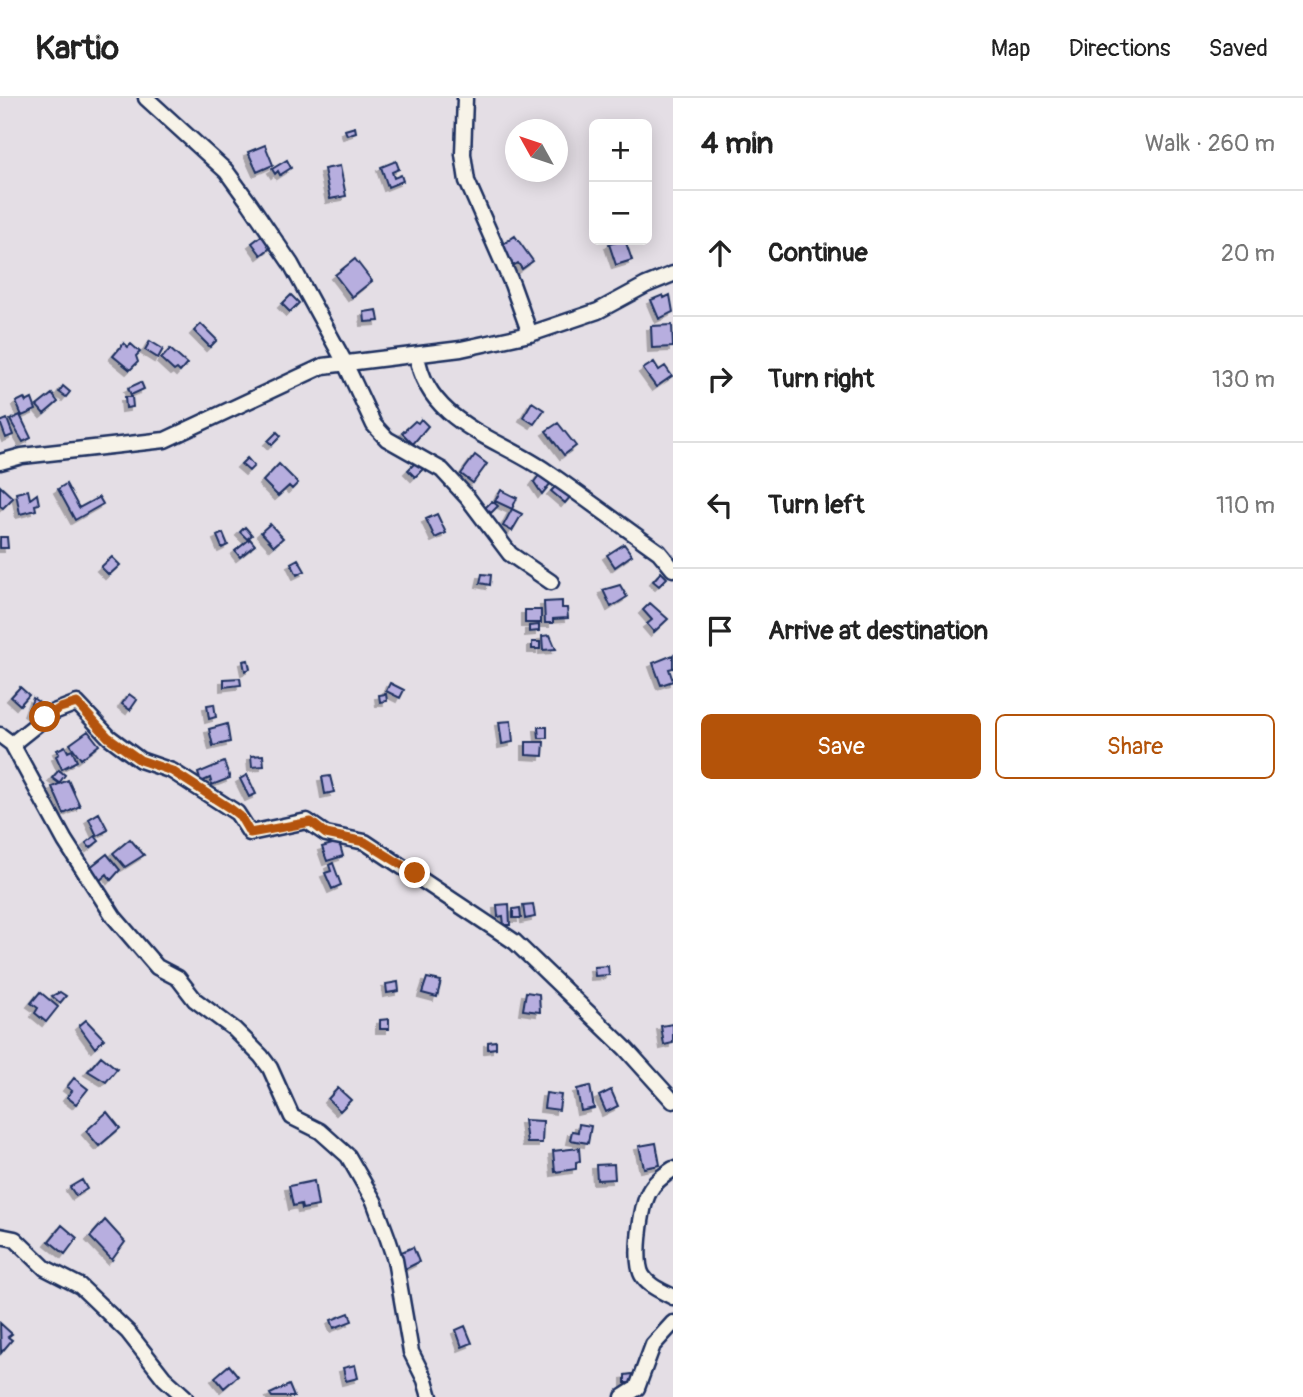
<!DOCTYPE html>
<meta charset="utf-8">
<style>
:root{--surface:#fff;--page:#f6f6f6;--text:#222;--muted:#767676;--line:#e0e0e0;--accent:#b45309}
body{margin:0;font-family:Pangolin,sans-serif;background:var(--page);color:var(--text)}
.controls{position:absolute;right:21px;top:21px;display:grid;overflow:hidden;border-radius:10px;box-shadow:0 4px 18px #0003}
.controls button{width:63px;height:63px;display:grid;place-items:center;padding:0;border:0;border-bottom:2px solid var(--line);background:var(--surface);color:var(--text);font:35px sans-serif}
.compass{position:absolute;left:505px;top:21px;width:63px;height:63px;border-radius:50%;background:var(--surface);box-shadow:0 4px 18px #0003;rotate:310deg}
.stop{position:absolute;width:21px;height:21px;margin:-16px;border:5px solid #b45309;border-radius:50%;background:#fff}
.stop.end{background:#b45309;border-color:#fff;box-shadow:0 2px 7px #0008}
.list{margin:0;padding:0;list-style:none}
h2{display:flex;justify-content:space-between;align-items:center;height:91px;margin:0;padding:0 28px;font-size:30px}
h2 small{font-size:23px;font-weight:400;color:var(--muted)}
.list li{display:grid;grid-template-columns:46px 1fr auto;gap:21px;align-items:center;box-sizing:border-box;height:126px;padding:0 28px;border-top:2px solid var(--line)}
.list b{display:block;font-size:26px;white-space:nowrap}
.list em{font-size:23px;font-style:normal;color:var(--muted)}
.actions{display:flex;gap:14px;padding:21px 28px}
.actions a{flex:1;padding:16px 0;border:2px solid var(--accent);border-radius:10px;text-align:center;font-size:24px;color:var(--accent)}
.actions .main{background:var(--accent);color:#fff}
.icon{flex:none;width:38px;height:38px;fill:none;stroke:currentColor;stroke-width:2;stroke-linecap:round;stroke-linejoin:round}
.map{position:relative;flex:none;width:673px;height:1299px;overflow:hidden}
header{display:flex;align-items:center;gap:42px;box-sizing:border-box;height:98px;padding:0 35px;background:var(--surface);border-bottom:2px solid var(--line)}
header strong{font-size:33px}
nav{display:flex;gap:38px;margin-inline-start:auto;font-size:24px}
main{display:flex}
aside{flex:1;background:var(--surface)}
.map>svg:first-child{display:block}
</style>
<header>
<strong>Kartio</strong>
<nav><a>Map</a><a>Directions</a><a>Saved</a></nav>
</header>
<main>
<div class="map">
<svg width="673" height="1299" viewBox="0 0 673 1299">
<defs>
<filter id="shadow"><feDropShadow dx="-4" dy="4" stdDeviation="0" flood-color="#0004"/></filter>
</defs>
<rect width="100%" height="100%" fill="#e4dee5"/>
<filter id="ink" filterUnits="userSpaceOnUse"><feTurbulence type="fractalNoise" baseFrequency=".0143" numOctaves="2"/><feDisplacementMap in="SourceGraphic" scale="14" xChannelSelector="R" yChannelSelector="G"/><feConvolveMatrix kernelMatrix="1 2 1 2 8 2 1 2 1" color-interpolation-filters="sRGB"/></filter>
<g filter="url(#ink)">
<!-- building -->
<path fill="#b7aedf" stroke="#1b2f5e" stroke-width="2" filter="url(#shadow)" d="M355,29l1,5 -9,3 -2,-5z
M265,47l8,20 -16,7 -9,-20z
M287,62l4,8 -11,7 -2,-4 -3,3 -3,-5z
M396,63l3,8 -7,3 2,6 7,-3 2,6 -15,6 -7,-20z
M340,68l6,30 -16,3 -6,-30z
M265,135l9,12 -13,10 -9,-12z
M515,138l18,25 -11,8 -4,-6 -5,3 -14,-19z
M625,142l7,20 -16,5 -7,-21z
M355,161l17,22 -20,16 -17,-22z
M291,197l8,8 -9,9 -8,-8z
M663,197l1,3 6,-3 3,17 -14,7 -8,-19z
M377,212l2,11 -14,1 -1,-10z
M201,226l16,16 -7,7 -16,-16z
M672,227l1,22 -21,1 -1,-22z
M150,243l13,8 -5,9 -13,-8z
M124,245l4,4 3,-3 9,8 -4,4 2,6 -8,8 -17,-14z
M170,251l17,15 -7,8 -3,-3 -3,2 -13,-12z
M654,264l5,8 6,-4 7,10 -16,11 -13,-18z
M141,284l3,7 -13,6 -3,-7z
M63,288l7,6 -4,5 -7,-5z
M52,296l6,8 -14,12 -7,-8z
M125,299h7l1,10 -7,1z
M24,300l2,4 6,-3 4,11 -14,6 -6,-14z
M532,304l12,8 -10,14 -11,-7z
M20,317l11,23 -8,4 -13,-22z
M7,321l6,16 -7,3 -6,-16z
M421,321l7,7 -15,18 -11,-11 13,-12 3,2z
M558,325l18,23 -12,9 -18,-24z
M277,334l4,4 -9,9 -4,-4z
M475,357l12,9 -14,19 -12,-9z
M247,360l7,8 -5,5 -8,-7z
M417,363l7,7 -9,9 -7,-7z
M279,366l19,19 -6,6 -3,-3 -11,10 -15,-15z
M540,376l11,9 -9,11 -8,-12z
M66,386l13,24 20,-11 4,7 -28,16 -17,-31z
M558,386l13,12 -6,7 -14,-12z
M0,388l13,12 -10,10 -3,-2z
M28,392l2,9 7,-5 2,10 -4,1 1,5 -16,4 -4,-21z
M501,392l16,8 -5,11 -17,-8z
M492,403l6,5 -7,7 -6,-5z
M512,411l10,5 -10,17 -9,-5z
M437,416l9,19 -11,5 -9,-19z
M270,426l13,14 -9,8 -13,-14z
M245,429l7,8 -5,4 -7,-7z
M223,435l5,12 -6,3 -5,-12z
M0,439h7l1,11h-8z
M250,441l5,6 -15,12 -5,-6z
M624,446l8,11 -17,12 -8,-12z
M112,459l8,8 -11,10 -8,-8z
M298,461l7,12 -8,4 -6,-12z
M661,474l6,6 -8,8 -6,-5z
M482,476l9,1 -1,10 -10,-2z
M620,487l7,12 -16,10 -8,-17z
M562,503v7h5l1,10 -15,1v4h-8l-1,-21z
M650,505l18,16 -14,13 -7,-8 5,-4 -9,-10z
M525,512h16v13h-16z
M539,527v6l-10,1v-6z
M550,537l6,14 -13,1 -1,-14z
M532,544h8v7h-8z
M673,557v13l-4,1 4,12 -12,4 -8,-22z
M248,562l2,9 -5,2 -2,-10z
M240,580l1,7 -17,2v-8z
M390,585l14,7 -4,8 -14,-7z
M20,589l9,8 -9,10 -9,-8z
M129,596l8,6 -7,10 -8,-6z
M386,596l1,7 -7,1 -1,-7z
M33,600l12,9 -11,10 -6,-5z
M214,606l2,13 -7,2 -2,-14z
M511,623l2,21 -11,2 -3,-22z
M227,626l3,18 -17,4 -4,-17z
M538,629h9v11h-8z
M88,633l11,14 -18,14 -11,-15z
M526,644h18l-1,14 -17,-1z
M65,648l3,6 4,-2 5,11 -15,8 -6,-13 3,-2 -2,-4z
M263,657l1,11 -12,1 -1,-11z
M224,664l6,16 -18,7 -2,-7 -9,4 -3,-9z
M59,672l6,5 -6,8 -7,-5z
M247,677l9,19 -7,3 -9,-18z
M330,678l4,16 -9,2 -3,-17z
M68,682l12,26 -16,8 -12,-27z
M99,715l9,17 -11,6 -8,-17z
M95,738l4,5 -9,7 -4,-5z
M130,741l14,16 -19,12 -12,-14z
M339,744l4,14 -16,5 -5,-14z
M107,756l13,16 -9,10 -4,-6 -8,7 -10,-13z
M333,765l8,22 -9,4 -7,-16 6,-2 -2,-6z
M509,806l1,21h-6l-1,-9 -5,1 -1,-12z
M533,806l2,13 -10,2 -2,-14z
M520,810l1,10h-8v-9z
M608,868l1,9 -14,1 -1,-9z
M427,880l14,3 -4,16 -15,-4z
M398,884l1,9 -12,2 -1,-9z
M40,894l18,15 -12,15 -11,-9 3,-5 -7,-5z
M60,894l6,4 -6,7 -8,-7z
M526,894l13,2 1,18 -17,-2z
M389,921v10h-9v-9z
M86,922l18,19 -9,9 -16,-22z
M673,926v19l-9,2 -3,-19z
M496,943v7l-8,1v-7z
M101,958l16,13 -11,13 -18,-11z
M74,980l14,11 -12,15 -9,-7 5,-6 -5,-4z
M590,988l4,22 -13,3 -4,-22z
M338,990l13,12 -11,11 -12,-12z
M611,992l7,16 -12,6 -7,-16z
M546,995l15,2 -2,15 -15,-2z
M107,1014l13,16 -21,18 -13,-15z
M524,1022l19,1 -1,22h-15z
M579,1026l12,2 -3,17 -18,-3 2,-9 6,1z
M656,1045l4,22 -16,3 -5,-22z
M579,1050l1,13 -4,1v7l-21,3 -2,-21z
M614,1066l1,15 -18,1 -1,-15z
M82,1082l5,9 -11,7 -6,-9z
M314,1083l4,25 -16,3 -1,-5 -8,2 -4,-20z
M105,1122l20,22 -13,18 -22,-23z
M62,1127l15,13 -12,16 -16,-13z
M413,1149l6,15 -14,7 -6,-16z
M349,1215l3,8 -18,7 -3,-8z
M0,1225l12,11 -4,3 4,3 -11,13z
M465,1228l7,17 -10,4 -6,-17z
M229,1267l9,11 -14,12 -9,-11z
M355,1267l3,13 -12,3 -3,-13z
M633,1276v9h-8v-8z
M289,1287l5,12h-22l-2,-3z"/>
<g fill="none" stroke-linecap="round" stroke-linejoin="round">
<!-- minor casing -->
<g stroke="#1b2f5e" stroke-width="19">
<path id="minor" d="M146,0l80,73 24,33 41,60 53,97 30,64 13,14 55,31 25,27 43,57 41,28
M465,0l-2,56 4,27 45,103 18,50
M417,257c10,68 80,82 129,116 38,26 75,54 113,81l14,17
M0,364l22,-6 143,-16 158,-74 138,-17 69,-15 68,-23 48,-26 27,-11
M0,637l12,9 53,97 49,76 43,50 21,11 17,22 39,29 27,27 9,12 22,49 28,14 28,25 26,45 14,38 7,21 16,92 14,28 5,17
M12,646l39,-31 26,-10 32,34 31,23 32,11 65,42 13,20 57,-12 19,13 39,8 150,100 111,107 47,52
M673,1071c-9,6 -19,13 -24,23 -8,15 -15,68 -7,83 6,11 20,16 31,22
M0,1138l15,3 30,29 35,18 48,46 36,46 21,19
M623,1299l14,-9 16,-43 20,-22"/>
</g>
<!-- minor -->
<use href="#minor" stroke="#f7f3e8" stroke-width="14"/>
</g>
</g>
<g fill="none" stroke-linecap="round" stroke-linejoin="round" filter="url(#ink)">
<!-- route -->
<path stroke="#b45309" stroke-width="9" d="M45,619l15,-9 17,-5 31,34 32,23 32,11 59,38 9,7 10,17 61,-11 15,12 39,8 50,31"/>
</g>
</svg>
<div class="controls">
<button>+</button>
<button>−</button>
</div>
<svg class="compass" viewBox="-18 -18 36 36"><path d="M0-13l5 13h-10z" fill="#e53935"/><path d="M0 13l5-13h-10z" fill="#767676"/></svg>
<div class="stop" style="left:45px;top:619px"></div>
<div class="stop end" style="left:415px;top:775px"></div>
</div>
<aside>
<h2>4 min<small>Walk · 260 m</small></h2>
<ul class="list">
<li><svg class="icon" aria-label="ahead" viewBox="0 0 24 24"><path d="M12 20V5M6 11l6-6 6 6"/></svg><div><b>Continue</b></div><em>20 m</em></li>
<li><svg class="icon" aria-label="right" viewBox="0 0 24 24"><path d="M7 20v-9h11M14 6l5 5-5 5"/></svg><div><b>Turn right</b></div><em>130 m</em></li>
<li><svg class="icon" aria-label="left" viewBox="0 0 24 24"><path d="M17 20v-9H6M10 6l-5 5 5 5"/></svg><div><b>Turn left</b></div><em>110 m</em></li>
<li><svg class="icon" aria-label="arrive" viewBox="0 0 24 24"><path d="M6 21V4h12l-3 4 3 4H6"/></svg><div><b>Arrive at destination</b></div></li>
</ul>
<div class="actions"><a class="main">Save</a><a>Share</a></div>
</aside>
</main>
